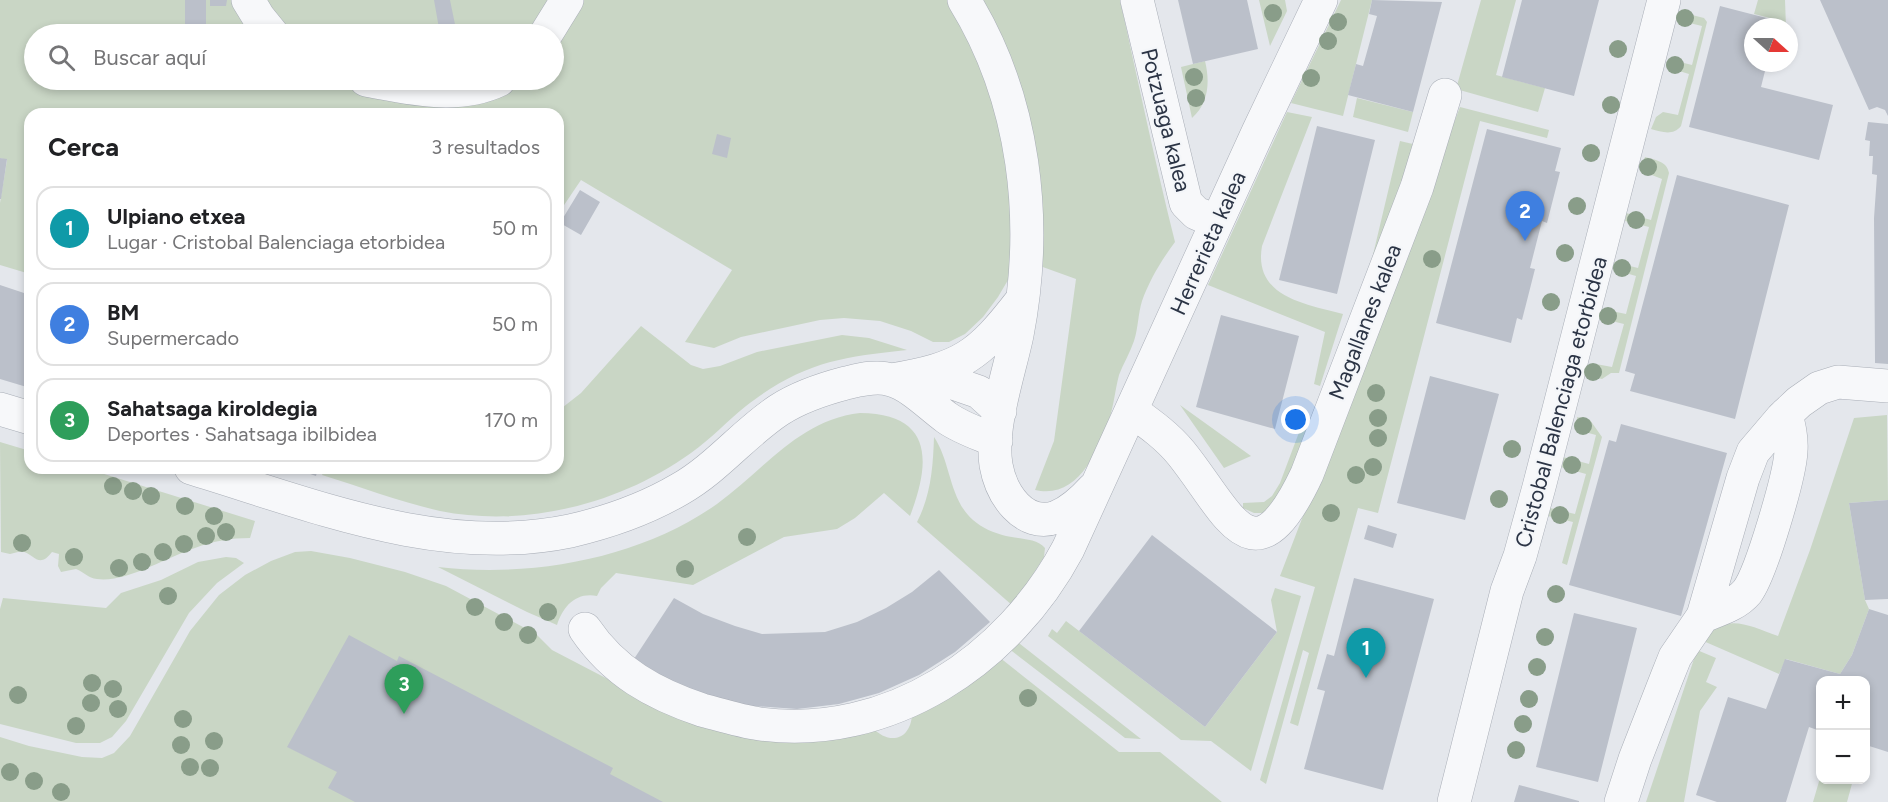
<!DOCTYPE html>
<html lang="es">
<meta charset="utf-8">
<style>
:root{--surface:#fff;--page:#f6f6f6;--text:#202124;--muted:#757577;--line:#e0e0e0;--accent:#2563eb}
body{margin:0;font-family:Figtree,sans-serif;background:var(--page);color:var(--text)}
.controls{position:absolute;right:18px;bottom:18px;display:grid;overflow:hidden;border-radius:12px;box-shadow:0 3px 9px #0003}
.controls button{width:54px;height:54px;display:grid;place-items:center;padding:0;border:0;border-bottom:2px solid var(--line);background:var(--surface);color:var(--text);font:30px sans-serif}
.compass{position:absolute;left:1744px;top:18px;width:54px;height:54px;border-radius:50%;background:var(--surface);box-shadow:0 3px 9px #0003;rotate:111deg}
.you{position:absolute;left:1296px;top:420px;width:21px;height:21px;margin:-15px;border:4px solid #fff;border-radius:50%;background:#1a73e8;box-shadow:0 0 0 9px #1a73e833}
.badge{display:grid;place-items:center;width:39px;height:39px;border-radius:50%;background:var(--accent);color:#fff;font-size:20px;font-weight:700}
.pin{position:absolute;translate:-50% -50px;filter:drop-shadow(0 2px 3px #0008)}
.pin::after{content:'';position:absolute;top:32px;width:21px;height:18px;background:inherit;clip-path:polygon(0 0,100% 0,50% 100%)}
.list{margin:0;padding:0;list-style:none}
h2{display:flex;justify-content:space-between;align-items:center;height:78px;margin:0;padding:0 24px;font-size:26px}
h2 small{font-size:20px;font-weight:400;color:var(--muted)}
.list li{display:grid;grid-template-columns:39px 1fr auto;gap:18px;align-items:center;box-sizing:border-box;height:84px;margin:0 12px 12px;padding:0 12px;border:2px solid var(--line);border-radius:18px}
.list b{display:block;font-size:22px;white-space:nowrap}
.list p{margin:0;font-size:20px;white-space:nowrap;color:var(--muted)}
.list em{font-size:20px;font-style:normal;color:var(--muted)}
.icon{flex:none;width:33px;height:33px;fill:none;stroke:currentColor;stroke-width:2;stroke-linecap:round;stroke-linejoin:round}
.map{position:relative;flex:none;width:1888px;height:802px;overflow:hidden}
.search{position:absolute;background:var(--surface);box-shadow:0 3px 9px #0003;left:24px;top:24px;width:540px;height:66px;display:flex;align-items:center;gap:15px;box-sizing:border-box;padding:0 21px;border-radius:33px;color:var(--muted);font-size:22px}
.panel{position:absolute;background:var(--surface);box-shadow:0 3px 9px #0003;left:24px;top:108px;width:540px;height:366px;border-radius:18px}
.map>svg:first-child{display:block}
</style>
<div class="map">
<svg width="1888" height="802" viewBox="0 0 1888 802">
<rect width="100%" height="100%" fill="#e4e7ec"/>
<!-- green -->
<path fill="#c9d6c5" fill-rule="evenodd" d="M0,0h1120c18,81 35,162 55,242 -14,19 -25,37 -33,59 -4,13 -4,28 -8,40 -4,12 -11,23 -15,34 -4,15 -5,30 -10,45 -11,32 -32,80 -74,70l19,-49 22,-162 -36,-13 -32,14 -10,17 -15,20 -18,17 -16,8h-16l-22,-11 -31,-10 -36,-3 -24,2 -79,17 -27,11 -29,-6 47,-72 -151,-90 -23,34v-100h-528v160l-30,-9v-62l7,-43 -7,-2zM34,34h520v46h-520z
M1259,0h26l2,11 -17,35z
M1341,0h31l-29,116 -52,-13z
M1481,0h35l-20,75 49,13 -7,24 -82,-23z
M1758,0h27l1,27 -9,-1 1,-6 -24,-6z
M1680,12l24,6 3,4 -26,104c-8,10 -19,6 -30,3l5,-12 7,-5 15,3 11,-41 -23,-7 2,-8 24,6 10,-39 -25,-6z
M1205,61c5,20 4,42 -13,57l-11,-51z
M1357,98l56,14 -5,20 -55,-15z
M1460,107l89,23 -2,8 -67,-17 -102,392 -20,-5 -60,218 -8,-3 19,-70 -6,-3 -37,134 -6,-4 55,-193 -35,-11z
M1287,112l25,5 -50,129c-9,51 44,58 81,68l-23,72 -6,-2 11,-52 -117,-47z
M1400,141l17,4 -45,114z
M1645,157c10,3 22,4 24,16l-50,200h-8l-9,6 -15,-4 9,-11 16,3 12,-43 -25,-6 3,-9 24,5 10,-38 -24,-7 2,-7 24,6 11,-41 -24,-6 1,-8 25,7 11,-41 -18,-7 -2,-6z
M641,326l50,39 12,4 17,-3 37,-14 85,-17 27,3 38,12c-68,7 -105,13 -161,56 -19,15 -35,33 -55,47 -71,51 -165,75 -251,58 -40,-9 -79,-24 -118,-36l3,-7h233v-57l23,-18z
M1180,405l71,51 -27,12z
M860,413c73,1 71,48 50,103l-26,-23 -29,25 -18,11 -53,8 -91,48 -77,-12 -15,15 -4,8c-22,-4 -34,11 -40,29l-30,-13 -89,-45c93,11 201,-8 279,-63 47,-34 82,-84 143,-91z
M1887,415l1,85 -39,3 16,97 4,9 -17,46 -12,19 -54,-15 -7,15 -78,-34c26,-28 46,-15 77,-4l32,-86 44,-132z
M1577,417l13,3 12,17 -35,128 -5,-2 11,-41 -25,-6 2,-8 25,6 11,-40 -25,-7 2,-10 26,7 7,-29 -15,-4 -3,-5z
M1301,427l9,3 -21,56 -26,27h-9l-11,-5v-5l21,-1 8,-6 8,-13z
M934,437c17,25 15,62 39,83 9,8 21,13 33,16 12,3 31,2 39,12l-1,9 -31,49 -96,-84c14,-27 16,-55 17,-85z
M0,442l30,9v17h55l170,53 -5,17c-19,0 -37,3 -55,10 -28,9 -69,35 -98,31 -9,-1 -13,-7 -21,-10l-15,3 -3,-6 1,-12 -7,-2c-13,17 -17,3 -30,-1l-12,3 -9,-2z
M311,551l39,7 55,14 41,14 90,48 16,16 119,62 201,15c17,19 39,13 40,-13l87,-57 120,95h41l62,50h-1222v-65l29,9 53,11 20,1 12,-5 16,-17 60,-105 29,-36 26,-20 26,-14 24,-9z
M226,557l10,1 8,5 -27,20 -28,30 -63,108 -14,16 -12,6h-24l-76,-19v-115l3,-11 103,10 15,-15 40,-13 37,-18z
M1275,588l26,8 -50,175 -40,-30 -30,-1 -133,-104 4,-7 5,4 9,-12 139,106 72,-95 -6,-32z
M1015,640l126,99 -16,-1 -117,-90z
M1697,650l19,8 -10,24 11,5 -17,24 -16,91h-38z
M1820,778l33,2 -6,22h-34z"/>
<!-- building -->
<path fill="#bbc0ca" d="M185,0h21v34h-21z
M210,0h17l-1,6h-16z
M434,0h16l7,34h-17z
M1178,0h69l11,49 -65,15z
M1372,0l70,2 -29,110 -65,-17 8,-31 7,2 14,-50 -8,-2z
M1522,0h77l-25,96 -72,-19z
M1820,0h68v116l-3,-6 -8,-3 -8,3z
M1720,6l58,15 -1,6h-24v36h14l-6,24 72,18 -14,55 -130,-33z
M1868,122l20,2v240l-13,-1v-3l-1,-142 3,-43 -5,-1 1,-18h-4l1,-15 -5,-1z
M1317,126l58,14 -38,154 -58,-14z
M1487,129l74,19 -6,23 5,1 -13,51 -5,-2 -12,47 5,1 -13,51 -5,-2 -6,25 -75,-20z
M717,134l14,4 -4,20 -15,-4z
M0,158l7,1 -6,40h-1z
M1677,175l112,30 -54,214 -105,-28 5,-17 -10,-3z
M580,190l20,12 -19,33 -21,-12z
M0,285l30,10v93l-30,-9z
M1221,315l78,21 -24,93 -79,-22z
M1430,376l69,18 -34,126 -68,-17z
M1621,424l106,29 -46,163 -112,-31 40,-145 7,2z
M293,468h25l-2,8z
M1888,500v99l-23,1 -16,-97z
M1368,525l29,9 -4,14 -29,-9z
M1152,535l125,97 -72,95 -126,-96z
M939,570l51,52 -35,30 -36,23 -40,18 -40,11 -42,5 -44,-3 -42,-8 -39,-15 -40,-21 42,-64 29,16 32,12 27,8 63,-2 32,-10 29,-14 26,-16z
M1354,578l80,21 -51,191 -79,-21 21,-78 -8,-2 10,-35 7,2z
M1869,609l19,6v137l-22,-7v-64l-46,-1v51l-11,-4 -23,75h-69l-21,-7 32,-98 38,12 19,-50 55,15 12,-19z
M1574,613l63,15 -39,154 -62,-15z
M349,635l48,26 2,-5 214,112 -3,6 53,28h-308l-27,-14 9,-16 -50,-25z
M1519,785l60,16v1h-65z"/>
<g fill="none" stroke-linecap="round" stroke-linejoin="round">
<!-- minor casing -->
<g stroke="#a9aeb7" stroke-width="34">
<path id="minor" d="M248,0l11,18 13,16
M964,0c61,99 75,221 53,335 -8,38 -27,92 -21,130 5,28 27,64 61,52 14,-6 26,-17 36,-28
M1137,0l49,203 10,10 21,9
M546,34l21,-34
M366,80c44,8 91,20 133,0
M927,374l52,18 21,19
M891,380c71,-12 87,-23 131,-80
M0,409l30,9
M1132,411c18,13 35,25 49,42 47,58 72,136 126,21l110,-287 28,-92
M191,468c122,37 250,90 379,63 39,-9 76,-22 110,-42 37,-21 64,-56 99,-79 20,-13 44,-21 67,-27 13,-3 31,-8 45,-3 21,6 38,25 56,38 14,10 33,16 49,23
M1703,616c15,-6 33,-11 44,-24 14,-18 43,-117 44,-141 1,-13 -2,-25 -5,-37
M585,629c29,43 69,65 117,81 19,5 38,11 58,14 129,17 249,-64 308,-175l190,-417 63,-132
M1454,802l53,-211 13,-35 19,-69 125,-487
M1621,802l14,-43 32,-82 8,-20 28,-41 40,-138 10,-26 29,-34 17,-16 20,-14 19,-6 50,4"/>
</g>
<!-- minor -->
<use href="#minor" stroke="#f7f8fa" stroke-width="33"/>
</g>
<!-- trees -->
<g fill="#899d89">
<circle cx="1273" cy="13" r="9"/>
<circle cx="1685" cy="18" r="9"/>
<circle cx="1338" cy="22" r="9"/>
<circle cx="1328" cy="41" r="9"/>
<circle cx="1618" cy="49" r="9"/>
<circle cx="1675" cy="65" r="9"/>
<circle cx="1194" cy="77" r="9"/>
<circle cx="1311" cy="78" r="9"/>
<circle cx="1196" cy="98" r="9"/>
<circle cx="1611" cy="105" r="9"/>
<circle cx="1591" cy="153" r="9"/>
<circle cx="1648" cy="167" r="9"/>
<circle cx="1577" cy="206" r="9"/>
<circle cx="1636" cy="220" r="9"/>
<circle cx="1565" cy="253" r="9"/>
<circle cx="1432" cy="259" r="9"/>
<circle cx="1622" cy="268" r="9"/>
<circle cx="1551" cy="302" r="9"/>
<circle cx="1608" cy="316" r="9"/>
<circle cx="1593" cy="372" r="9"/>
<circle cx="1376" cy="393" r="9"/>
<circle cx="1378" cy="418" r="9"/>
<circle cx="1583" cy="426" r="9"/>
<circle cx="1378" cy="438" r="9"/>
<circle cx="1512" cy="449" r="9"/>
<circle cx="1572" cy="465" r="9"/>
<circle cx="1373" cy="467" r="9"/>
<circle cx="1356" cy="475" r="9"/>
<circle cx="113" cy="486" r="9"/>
<circle cx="133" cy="491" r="9"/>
<circle cx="151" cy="496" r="9"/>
<circle cx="1499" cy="499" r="9"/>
<circle cx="185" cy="506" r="9"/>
<circle cx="1331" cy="513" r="9"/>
<circle cx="1560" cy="515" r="9"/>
<circle cx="214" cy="516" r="9"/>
<circle cx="226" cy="532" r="9"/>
<circle cx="206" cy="536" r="9"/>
<circle cx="747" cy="537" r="9"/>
<circle cx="22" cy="543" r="9"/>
<circle cx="184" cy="544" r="9"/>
<circle cx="163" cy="552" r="9"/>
<circle cx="74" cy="557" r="9"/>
<circle cx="142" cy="562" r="9"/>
<circle cx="119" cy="568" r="9"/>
<circle cx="685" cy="569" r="9"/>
<circle cx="1556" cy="594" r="9"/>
<circle cx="168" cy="596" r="9"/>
<circle cx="475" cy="607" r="9"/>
<circle cx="548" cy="612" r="9"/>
<circle cx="504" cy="622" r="9"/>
<circle cx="528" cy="635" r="9"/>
<circle cx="1545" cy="637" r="9"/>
<circle cx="1537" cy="667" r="9"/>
<circle cx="92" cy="683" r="9"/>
<circle cx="113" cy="689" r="9"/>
<circle cx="18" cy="695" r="9"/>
<circle cx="1028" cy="698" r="9"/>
<circle cx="1529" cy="699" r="9"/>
<circle cx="91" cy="703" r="9"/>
<circle cx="118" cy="709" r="9"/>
<circle cx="183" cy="719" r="9"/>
<circle cx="1523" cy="724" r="9"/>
<circle cx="76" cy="726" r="9"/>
<circle cx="214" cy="741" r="9"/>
<circle cx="181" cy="745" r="9"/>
<circle cx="1516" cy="750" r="9"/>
<circle cx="190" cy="767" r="9"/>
<circle cx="210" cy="768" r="9"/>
<circle cx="10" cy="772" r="9"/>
<circle cx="34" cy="781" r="9"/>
<circle cx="61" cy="792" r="9"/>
</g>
<g text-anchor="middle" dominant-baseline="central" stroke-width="4.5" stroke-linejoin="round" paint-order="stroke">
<!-- street labels -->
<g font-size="22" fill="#2b3445" stroke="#f4f6f9">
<text transform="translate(1166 120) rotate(76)">Potzuaga kalea</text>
<text transform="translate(1208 243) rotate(-66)">Herrerieta kalea</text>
<text transform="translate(1365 322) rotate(-69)">Magallanes kalea</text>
<text transform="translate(1561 402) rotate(-75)">Cristobal Balenciaga etorbidea</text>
</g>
</g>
</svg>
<div class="controls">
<button>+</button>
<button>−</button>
</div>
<svg class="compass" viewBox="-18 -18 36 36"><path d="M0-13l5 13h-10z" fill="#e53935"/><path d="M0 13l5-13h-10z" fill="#757577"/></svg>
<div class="you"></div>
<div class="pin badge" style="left:1366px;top:678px;background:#0f9aa8">1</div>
<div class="pin badge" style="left:1525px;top:241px;background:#3f7fe0">2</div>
<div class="pin badge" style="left:404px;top:714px;background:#2e9e5b">3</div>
<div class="search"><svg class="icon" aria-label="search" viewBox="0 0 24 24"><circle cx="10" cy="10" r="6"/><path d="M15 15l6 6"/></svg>Buscar aquí</div>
<section class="panel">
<h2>Cerca<small>3 resultados</small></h2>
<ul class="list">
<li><span class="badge" style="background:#0f9aa8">1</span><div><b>Ulpiano etxea</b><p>Lugar · Cristobal Balenciaga etorbidea</p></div><em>50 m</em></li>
<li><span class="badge" style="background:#3f7fe0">2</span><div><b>BM</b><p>Supermercado</p></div><em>50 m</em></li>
<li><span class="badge" style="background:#2e9e5b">3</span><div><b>Sahatsaga kiroldegia</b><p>Deportes · Sahatsaga ibilbidea</p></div><em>170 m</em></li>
</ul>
</section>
</div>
